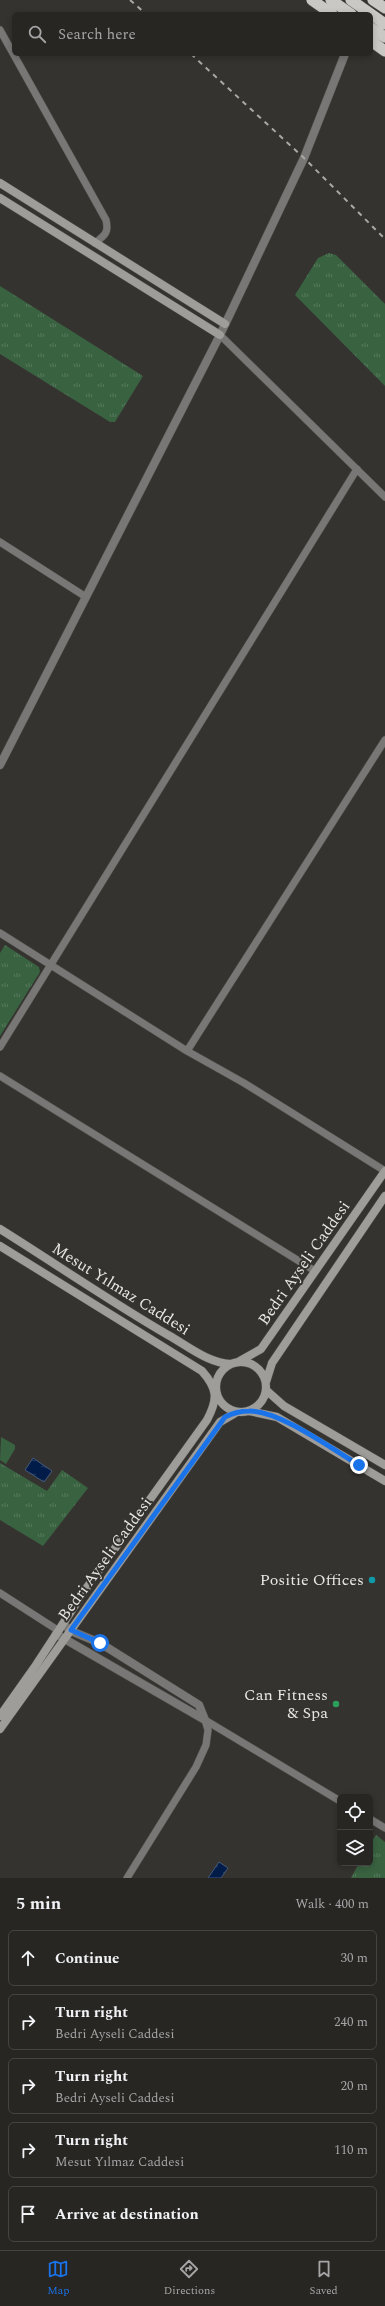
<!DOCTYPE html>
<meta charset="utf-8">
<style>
:root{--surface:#282623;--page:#343230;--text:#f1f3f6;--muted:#a5a5a6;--line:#444341;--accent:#1a73e8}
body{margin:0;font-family:Spectral,serif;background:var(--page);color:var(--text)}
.controls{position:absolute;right:12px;bottom:12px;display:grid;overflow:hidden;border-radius:6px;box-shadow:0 2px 6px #0003}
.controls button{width:36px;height:36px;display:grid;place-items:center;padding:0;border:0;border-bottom:1px solid var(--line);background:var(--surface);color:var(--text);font:20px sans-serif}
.stop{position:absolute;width:12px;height:12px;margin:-9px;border:3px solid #1a73e8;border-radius:50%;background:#fff}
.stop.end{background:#1a73e8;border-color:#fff;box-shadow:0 1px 4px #0008}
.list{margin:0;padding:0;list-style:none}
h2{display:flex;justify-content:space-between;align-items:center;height:52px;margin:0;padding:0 16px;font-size:17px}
h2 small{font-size:13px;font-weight:400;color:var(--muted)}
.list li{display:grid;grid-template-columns:26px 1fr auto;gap:12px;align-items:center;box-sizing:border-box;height:56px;margin:0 8px 8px;padding:0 8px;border:1px solid var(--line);border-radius:6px}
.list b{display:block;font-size:15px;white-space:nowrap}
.list p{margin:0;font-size:13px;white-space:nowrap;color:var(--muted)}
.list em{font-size:13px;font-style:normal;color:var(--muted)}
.icon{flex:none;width:22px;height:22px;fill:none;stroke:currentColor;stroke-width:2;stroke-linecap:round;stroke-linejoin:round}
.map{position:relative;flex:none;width:385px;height:1878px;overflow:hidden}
.search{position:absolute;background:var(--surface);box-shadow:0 2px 6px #0003;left:12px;right:12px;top:12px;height:44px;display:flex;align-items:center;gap:10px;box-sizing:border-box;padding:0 14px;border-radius:6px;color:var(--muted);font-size:15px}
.sheet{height:372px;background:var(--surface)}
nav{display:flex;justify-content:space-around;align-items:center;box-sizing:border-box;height:56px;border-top:1px solid var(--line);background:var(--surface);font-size:11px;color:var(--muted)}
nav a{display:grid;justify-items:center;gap:2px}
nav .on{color:var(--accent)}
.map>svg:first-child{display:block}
</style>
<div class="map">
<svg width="385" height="1878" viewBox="0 0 385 1878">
<defs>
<pattern id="grass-tufts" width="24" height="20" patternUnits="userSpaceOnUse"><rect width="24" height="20" fill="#396241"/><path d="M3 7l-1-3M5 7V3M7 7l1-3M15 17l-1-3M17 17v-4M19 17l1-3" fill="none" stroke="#56785c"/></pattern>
<pattern id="water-ripples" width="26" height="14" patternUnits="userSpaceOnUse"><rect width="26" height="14" fill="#011c49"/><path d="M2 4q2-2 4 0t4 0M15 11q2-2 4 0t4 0" fill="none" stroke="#263d63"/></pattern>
</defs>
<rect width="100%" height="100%" fill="#35332f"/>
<!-- grass -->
<path fill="url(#grass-tufts)" d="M329,253l7,2 49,49v82l-90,-91 23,-37z
M0,286l143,90 -28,46h-5l-110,-68z
M5,945l34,22 1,5 -40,64v-83z
M0,1463l47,28 15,-21 26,18 -45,58 -43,-26z
M376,1835l9,7v36h-34l8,-15h11v-19z"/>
<!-- park -->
<path fill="#396241" d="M1,1437l14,8v4l-9,15 -6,-4z"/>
<!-- water -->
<path fill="url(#water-ripples)" stroke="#465978" d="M33,1458l19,13 -8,11 -19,-12z
M219,1862l9,6 -7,10h-13z"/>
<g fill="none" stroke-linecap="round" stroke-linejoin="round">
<!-- minor casing -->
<g stroke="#52504c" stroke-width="8">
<path id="minor" d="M0,30l106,190c3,13 -1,15 -11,23
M220,335l165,162
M0,542l86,55
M0,933l187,118 57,32 141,88
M0,1047l357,-578
M187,1051l198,-311
M0,1076l315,195
M0,1593l59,38
M205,1720l135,81
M370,1819l15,9
M127,1878l69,-111 10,-22 2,-15 -3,-10"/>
</g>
<!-- tertiary casing -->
<g stroke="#52504c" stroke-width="9">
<path id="tertiary" d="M0,765l220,-430 84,-177 41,-104
M63,1624l8,7 29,12 99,62 6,15
M56,1634l149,86"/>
</g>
<!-- secondary casing -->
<g stroke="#52504c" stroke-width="9">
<path id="secondary" d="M0,183l225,141
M0,198l220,137
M0,1229c56,35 111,73 168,106 20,11 40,28 63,29
M0,1246l202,125c16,18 16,28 5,49l-122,170 -49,75 -36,51
M238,1362l23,-13 124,-178
M216 1387a25 25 0 1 1 50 0a25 25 0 1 1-50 0Z
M266,1382l6,-19 113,-167
M266,1390l18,16 101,59
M249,1411l28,6 108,64
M0,1729l220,-307 17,-10"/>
</g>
<!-- trunk casing -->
<g stroke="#52504c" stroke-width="12">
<path id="trunk" d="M312,0l20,14
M331,0l20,14
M351,0l34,24
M373,0l12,8
M371,28l14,9
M371,41l14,10"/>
</g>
<!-- minor -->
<use href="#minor" stroke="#787775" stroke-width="7"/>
<!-- tertiary -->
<use href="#tertiary" stroke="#787775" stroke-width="8"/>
<!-- secondary -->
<use href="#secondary" stroke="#9f9d9a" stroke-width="8"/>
<!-- trunk -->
<use href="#trunk" stroke="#cac8c4" stroke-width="11"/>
<!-- rail -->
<path stroke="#a9a8a4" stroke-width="2" stroke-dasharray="5 5" stroke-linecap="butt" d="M130,0l16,14
M191,54l113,104 81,81"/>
</g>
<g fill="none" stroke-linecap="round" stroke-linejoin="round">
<!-- route -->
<path stroke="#1a73e8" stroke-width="5" d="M100,1643l-29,-13 154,-213c8,-4 15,-6 24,-6 30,-1 83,38 110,54"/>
</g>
<!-- markers -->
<circle fill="#0f9aa8" stroke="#35332f" stroke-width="1.5" cx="372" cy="1580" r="4"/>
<circle fill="#2e9e5b" stroke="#35332f" stroke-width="1.5" cx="336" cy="1704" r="4"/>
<g text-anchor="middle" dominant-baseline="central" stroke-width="4" stroke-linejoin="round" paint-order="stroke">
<!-- street labels -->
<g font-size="16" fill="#e8e7e4" stroke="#35332f">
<text transform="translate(304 1263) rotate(-55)">Bedri Ayseli Caddesi</text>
<text transform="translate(121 1289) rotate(32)">Mesut Yılmaz Caddesi</text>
<text transform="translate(105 1559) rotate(-54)">Bedri Ayseli Caddesi</text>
</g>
<!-- poi labels -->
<g font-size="16" fill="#e8e7e4" stroke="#35332f" text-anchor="end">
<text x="364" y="1580">Positie Offices</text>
<text x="328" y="1695">Can Fitness<tspan x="328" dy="18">&amp; Spa</tspan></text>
</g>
</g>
</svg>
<div class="controls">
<button><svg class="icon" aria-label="locate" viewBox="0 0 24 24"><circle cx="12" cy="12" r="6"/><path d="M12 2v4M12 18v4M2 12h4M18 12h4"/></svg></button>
<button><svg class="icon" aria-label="layers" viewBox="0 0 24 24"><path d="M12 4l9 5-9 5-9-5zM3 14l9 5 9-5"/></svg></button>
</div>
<div class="stop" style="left:100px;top:1643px"></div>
<div class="stop end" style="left:359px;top:1465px"></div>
<div class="search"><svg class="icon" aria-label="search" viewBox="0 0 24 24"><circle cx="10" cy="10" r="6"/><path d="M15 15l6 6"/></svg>Search here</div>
</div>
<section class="sheet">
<h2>5 min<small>Walk · 400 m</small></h2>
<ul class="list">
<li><svg class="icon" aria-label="ahead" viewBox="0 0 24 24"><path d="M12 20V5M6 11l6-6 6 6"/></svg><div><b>Continue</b></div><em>30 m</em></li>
<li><svg class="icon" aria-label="right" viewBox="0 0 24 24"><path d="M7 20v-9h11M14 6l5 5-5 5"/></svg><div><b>Turn right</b><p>Bedri Ayseli Caddesi</p></div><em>240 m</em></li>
<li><svg class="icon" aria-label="right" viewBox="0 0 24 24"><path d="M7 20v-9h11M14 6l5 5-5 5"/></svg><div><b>Turn right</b><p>Bedri Ayseli Caddesi</p></div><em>20 m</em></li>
<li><svg class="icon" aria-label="right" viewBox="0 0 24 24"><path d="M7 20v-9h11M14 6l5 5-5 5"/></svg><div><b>Turn right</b><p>Mesut Yılmaz Caddesi</p></div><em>110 m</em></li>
<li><svg class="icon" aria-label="arrive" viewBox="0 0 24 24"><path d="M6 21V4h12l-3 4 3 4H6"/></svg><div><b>Arrive at destination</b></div></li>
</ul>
</section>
<nav>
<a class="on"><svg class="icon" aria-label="map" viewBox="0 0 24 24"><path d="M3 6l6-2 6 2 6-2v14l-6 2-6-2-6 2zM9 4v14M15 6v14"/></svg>Map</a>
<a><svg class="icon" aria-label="directions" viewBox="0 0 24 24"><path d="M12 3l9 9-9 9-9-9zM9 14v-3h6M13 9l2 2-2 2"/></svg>Directions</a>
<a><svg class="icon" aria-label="saved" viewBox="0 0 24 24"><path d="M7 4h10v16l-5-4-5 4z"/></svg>Saved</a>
</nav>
